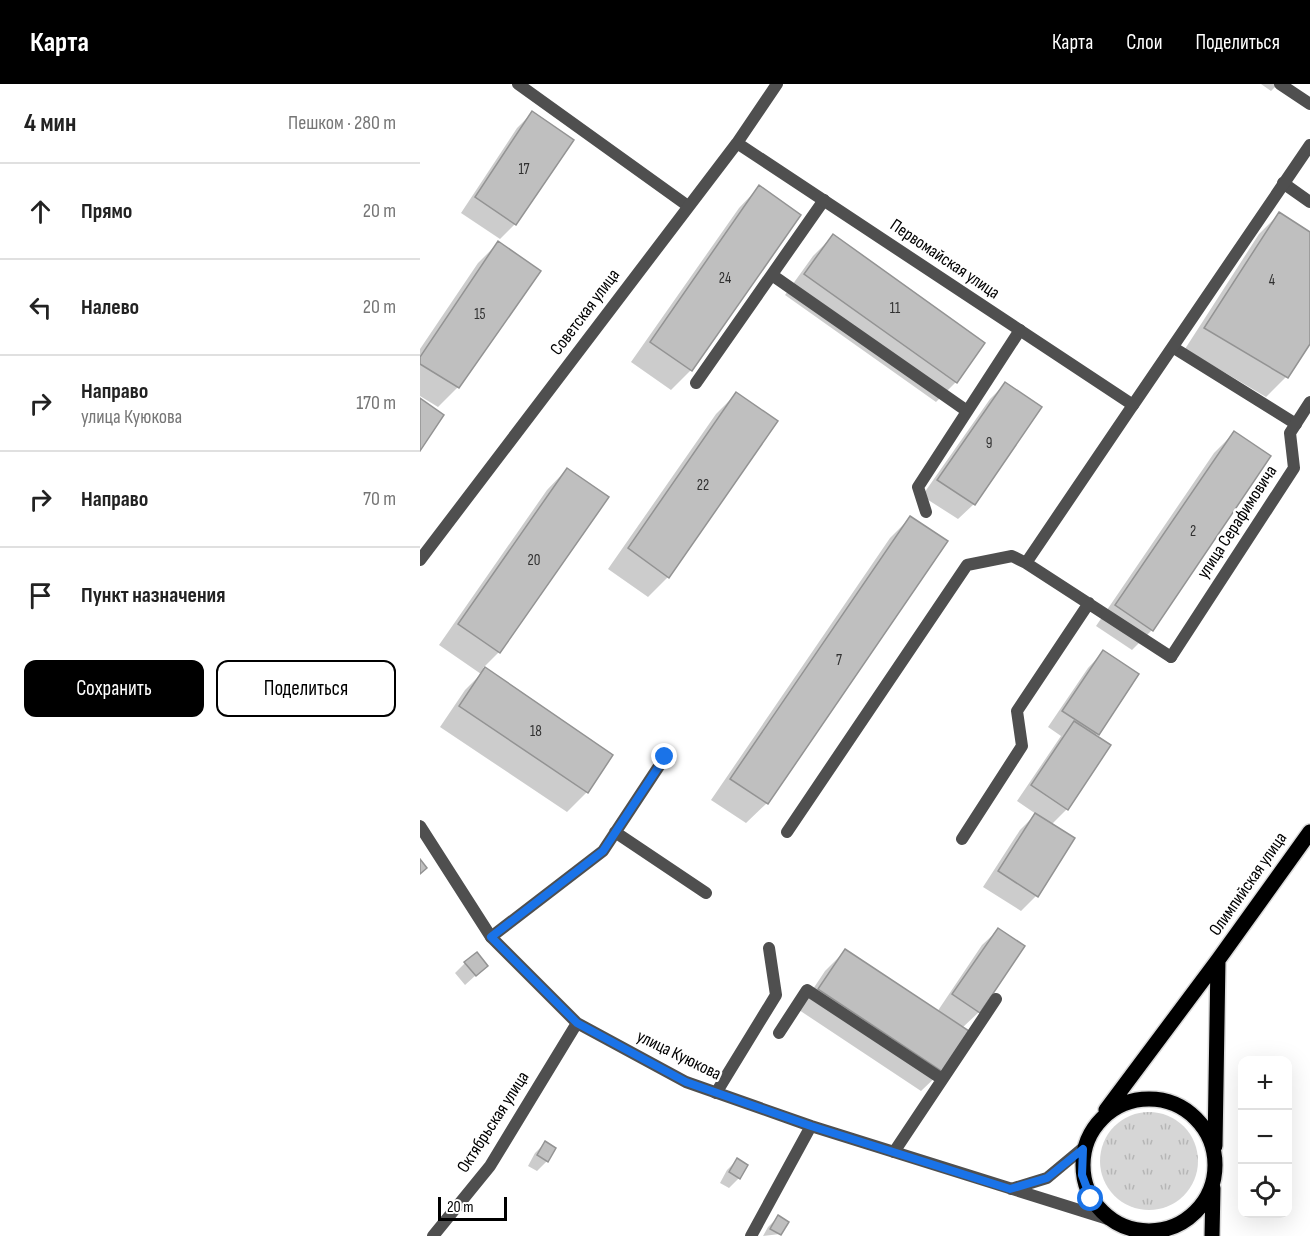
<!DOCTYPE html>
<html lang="ru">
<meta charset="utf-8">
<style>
:root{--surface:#fff;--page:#f6f6f6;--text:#222;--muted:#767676;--line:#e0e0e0;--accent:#000}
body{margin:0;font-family:"Sofia Sans Condensed",sans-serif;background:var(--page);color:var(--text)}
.controls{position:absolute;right:18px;bottom:18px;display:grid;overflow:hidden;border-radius:12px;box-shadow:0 6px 24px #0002}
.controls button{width:54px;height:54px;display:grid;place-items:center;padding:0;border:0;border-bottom:2px solid var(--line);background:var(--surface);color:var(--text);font:30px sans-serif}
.scale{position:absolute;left:18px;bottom:15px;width:69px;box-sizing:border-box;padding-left:6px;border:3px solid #000;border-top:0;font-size:16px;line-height:21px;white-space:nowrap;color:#000;-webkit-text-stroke:4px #fff;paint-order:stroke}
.stop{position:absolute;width:18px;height:18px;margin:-14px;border:4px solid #1a73e8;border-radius:50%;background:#fff}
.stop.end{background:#1a73e8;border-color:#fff;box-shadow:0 2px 6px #0008}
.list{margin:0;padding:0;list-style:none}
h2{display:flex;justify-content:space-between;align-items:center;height:78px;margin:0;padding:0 24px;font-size:26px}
h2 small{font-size:20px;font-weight:400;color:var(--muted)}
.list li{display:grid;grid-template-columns:39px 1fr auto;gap:18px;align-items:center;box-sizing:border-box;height:96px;padding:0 24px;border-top:2px solid var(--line)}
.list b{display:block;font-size:22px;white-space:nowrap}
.list p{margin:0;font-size:20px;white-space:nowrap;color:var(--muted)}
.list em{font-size:20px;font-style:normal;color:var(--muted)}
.actions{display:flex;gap:12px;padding:18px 24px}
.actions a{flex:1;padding:14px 0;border:2px solid var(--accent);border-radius:12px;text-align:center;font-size:21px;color:var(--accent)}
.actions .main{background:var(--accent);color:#fff}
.icon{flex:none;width:33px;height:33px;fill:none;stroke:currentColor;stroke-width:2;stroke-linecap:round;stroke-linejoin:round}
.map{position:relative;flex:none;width:890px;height:1152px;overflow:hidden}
header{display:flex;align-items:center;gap:36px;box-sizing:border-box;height:84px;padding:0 30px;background:var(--accent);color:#fff}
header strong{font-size:28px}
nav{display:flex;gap:33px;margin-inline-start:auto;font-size:21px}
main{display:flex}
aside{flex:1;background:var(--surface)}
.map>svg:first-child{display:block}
</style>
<header>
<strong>Карта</strong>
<nav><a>Карта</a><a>Слои</a><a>Поделиться</a></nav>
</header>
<main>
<aside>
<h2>4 мин<small>Пешком · 280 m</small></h2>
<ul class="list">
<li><svg class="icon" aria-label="ahead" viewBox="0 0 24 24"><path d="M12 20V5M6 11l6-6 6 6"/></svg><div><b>Прямо</b></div><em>20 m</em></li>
<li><svg class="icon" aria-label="left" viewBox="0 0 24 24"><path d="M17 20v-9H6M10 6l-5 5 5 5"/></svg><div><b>Налево</b></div><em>20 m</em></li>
<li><svg class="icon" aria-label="right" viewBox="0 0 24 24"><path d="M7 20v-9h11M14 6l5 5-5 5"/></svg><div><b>Направо</b><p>улица Куюкова</p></div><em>170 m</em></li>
<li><svg class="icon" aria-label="right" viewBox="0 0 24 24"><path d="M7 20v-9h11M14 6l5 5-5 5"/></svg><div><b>Направо</b></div><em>70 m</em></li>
<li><svg class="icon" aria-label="arrive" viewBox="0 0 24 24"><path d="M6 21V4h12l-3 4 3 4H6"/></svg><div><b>Пункт назначения</b></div></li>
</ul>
<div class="actions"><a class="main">Сохранить</a><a>Поделиться</a></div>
</aside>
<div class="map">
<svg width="890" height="1152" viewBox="0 0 890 1152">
<defs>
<pattern id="grass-tufts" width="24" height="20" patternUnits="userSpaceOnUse" patternTransform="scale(1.5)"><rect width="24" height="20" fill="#d6d6d6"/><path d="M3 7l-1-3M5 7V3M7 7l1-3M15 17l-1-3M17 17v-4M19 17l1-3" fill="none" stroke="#b6b6b6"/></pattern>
</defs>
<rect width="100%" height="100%" fill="#fff"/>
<!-- grass -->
<path fill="url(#grass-tufts)" d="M680 1077a49 49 0 1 1 98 0a49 49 0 1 1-98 0Z"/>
<!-- shadow -->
<path fill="#0003" d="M841,0h17l-7,7z
M112,29l-17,111 -15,15 -39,-26 56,-85z
M339,103l-68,183 -20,20 -40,-28 108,-154z
M859,130l31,20v107l-24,36 -20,20 -81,-48 74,-115z
M413,152l123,146 -20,20 -151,-107 28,-39z
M78,159l-40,144 -20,20 -18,-11v-47l58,-86z
M585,300l-31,120 -16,15 -36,-23 68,-97z
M316,310l-68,183 -20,20 -40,-28 108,-155z
M814,349l-82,197 -20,20 -36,-24 118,-173z
M147,385l-68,183 -16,16 128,87 -24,37 -20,20 -127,-85 25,-37 16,-16 -42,-29 108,-155z
M490,434l36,24 -179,261 -21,20 -35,-23 179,-262z
M683,568l34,23 -42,61 -28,73 -16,16 -15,71 -15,15 -38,-24 37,-57 16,-16 -19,-13 44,-65 -13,-9 40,-59z
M578,846l-19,82 -17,16 -20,43 -21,20 -122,-81 26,-39 20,-20 92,61 45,-67z
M45,879l21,3 -21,19 -10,-12z
M125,1059l2,18 -10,10 -9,-5 7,-13z
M317,1076l2,18 -10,10 -9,-5 7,-13z
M358,1133l9,5 -7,12 -17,2 5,-9z"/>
<!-- building -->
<path fill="#bfbfbf" stroke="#939393" stroke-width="1.5" d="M112,27l42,29 -58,85 -41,-28z
M339,101l42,30 -109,156 -42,-29z
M859,128l31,20v112l-22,34 -84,-50z
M413,150l152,109 -28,40 -153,-109z
M78,157l43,30 -82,117 -39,-24v-7z
M585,298l37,25 -67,98 -38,-25z
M316,308l42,29 -109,157 -41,-30z
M0,314l24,17 -24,36z
M814,347l37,25 -118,175 -38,-26z
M147,384l42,29 -109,156 -42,-29z
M490,432l38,25 -180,263 -38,-25z
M683,566l36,24 -40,61 -37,-24z
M65,583l128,88 -25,38 -129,-87z
M654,637l37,24 -43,65 -37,-25z
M615,729l40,25 -37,59 -40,-26z
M0,775l7,9 -7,6z
M578,844l27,18 -45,67 -28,-19z
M425,865l124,82 -26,41 -125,-83z
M57,868l11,14 -12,10 -12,-14z
M125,1057l11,7 -8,14 -11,-7z
M317,1074l11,7 -8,14 -11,-7z
M358,1131l11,7 -8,13 -11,-6z"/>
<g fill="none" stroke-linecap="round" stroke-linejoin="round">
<!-- primary casing -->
<g stroke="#dbdbdb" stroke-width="18">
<path id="primary" d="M663 1081a66 66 0 1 1 132 0a66 66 0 1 1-132 0Z
M686,1026l112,-150 92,-128
M795,1062l3,-186
M792,1152l1,-48"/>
</g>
<!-- service -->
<path stroke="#4f4f4f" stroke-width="12" d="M98,0l170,122
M863,99l27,19
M352,191l195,136
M754,264l122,76
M276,299l128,-183
M506,428l-8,-25 102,-157
M606,479l107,-158
M195,748l91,61
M367,748l180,-267 45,-9 14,7 145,94
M542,755l60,-93 -5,-35 72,-108
M71,853l112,-86 62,-94
M359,949l28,-43 135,89
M296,1009l60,-98 -7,-47
M474,1068l102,-153"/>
<!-- minor -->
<path stroke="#4f4f4f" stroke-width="12" d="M860,0l30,20
M317,59l396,262 177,-260
M0,476l317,-417 40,-59
M751,573l123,-189 -4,-35 20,-31
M0,742l71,111 86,86 109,59 125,44 297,93
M591,1105l36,-11 36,-30
M13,1152l57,-70 87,-143
M331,1152l60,-110"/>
<!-- primary -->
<use href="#primary" stroke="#000" stroke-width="15"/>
</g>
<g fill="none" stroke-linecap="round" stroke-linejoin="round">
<!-- route -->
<path stroke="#1a73e8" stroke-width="8" d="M245,673l-62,94 -112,86 86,86 109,59 125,44 199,63 37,-11 36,-29 -1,26 9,24"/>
</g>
<g text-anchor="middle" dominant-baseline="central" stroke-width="5" stroke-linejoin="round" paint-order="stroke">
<!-- number labels -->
<g font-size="15" fill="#303030">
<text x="104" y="85">17</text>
<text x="305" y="194">24</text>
<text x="852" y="196">4</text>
<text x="475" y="224">11</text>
<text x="60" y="230">15</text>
<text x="569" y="359">9</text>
<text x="283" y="401">22</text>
<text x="773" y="447">2</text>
<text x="114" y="476">20</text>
<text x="419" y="576">7</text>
<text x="116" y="647">18</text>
</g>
<!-- street labels -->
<g font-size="18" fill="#000" stroke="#fff">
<text transform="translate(525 175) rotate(34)">Первомайская улица</text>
<text transform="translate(165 228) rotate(-53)">Советская улица</text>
<text transform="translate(817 438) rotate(-57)">улица Серафимовича</text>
<text transform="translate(828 800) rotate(-55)">Олимпийская улица</text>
<text transform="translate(259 971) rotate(26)">улица Куюкова</text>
<text transform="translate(73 1038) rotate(-57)">Октябрьская улица</text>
</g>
</g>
</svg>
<div class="controls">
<button>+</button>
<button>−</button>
<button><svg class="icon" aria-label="locate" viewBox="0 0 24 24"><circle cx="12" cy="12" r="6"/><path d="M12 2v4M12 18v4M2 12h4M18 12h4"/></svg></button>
</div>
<div class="scale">20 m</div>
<div class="stop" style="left:671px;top:1115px"></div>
<div class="stop end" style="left:245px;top:673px"></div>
</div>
</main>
